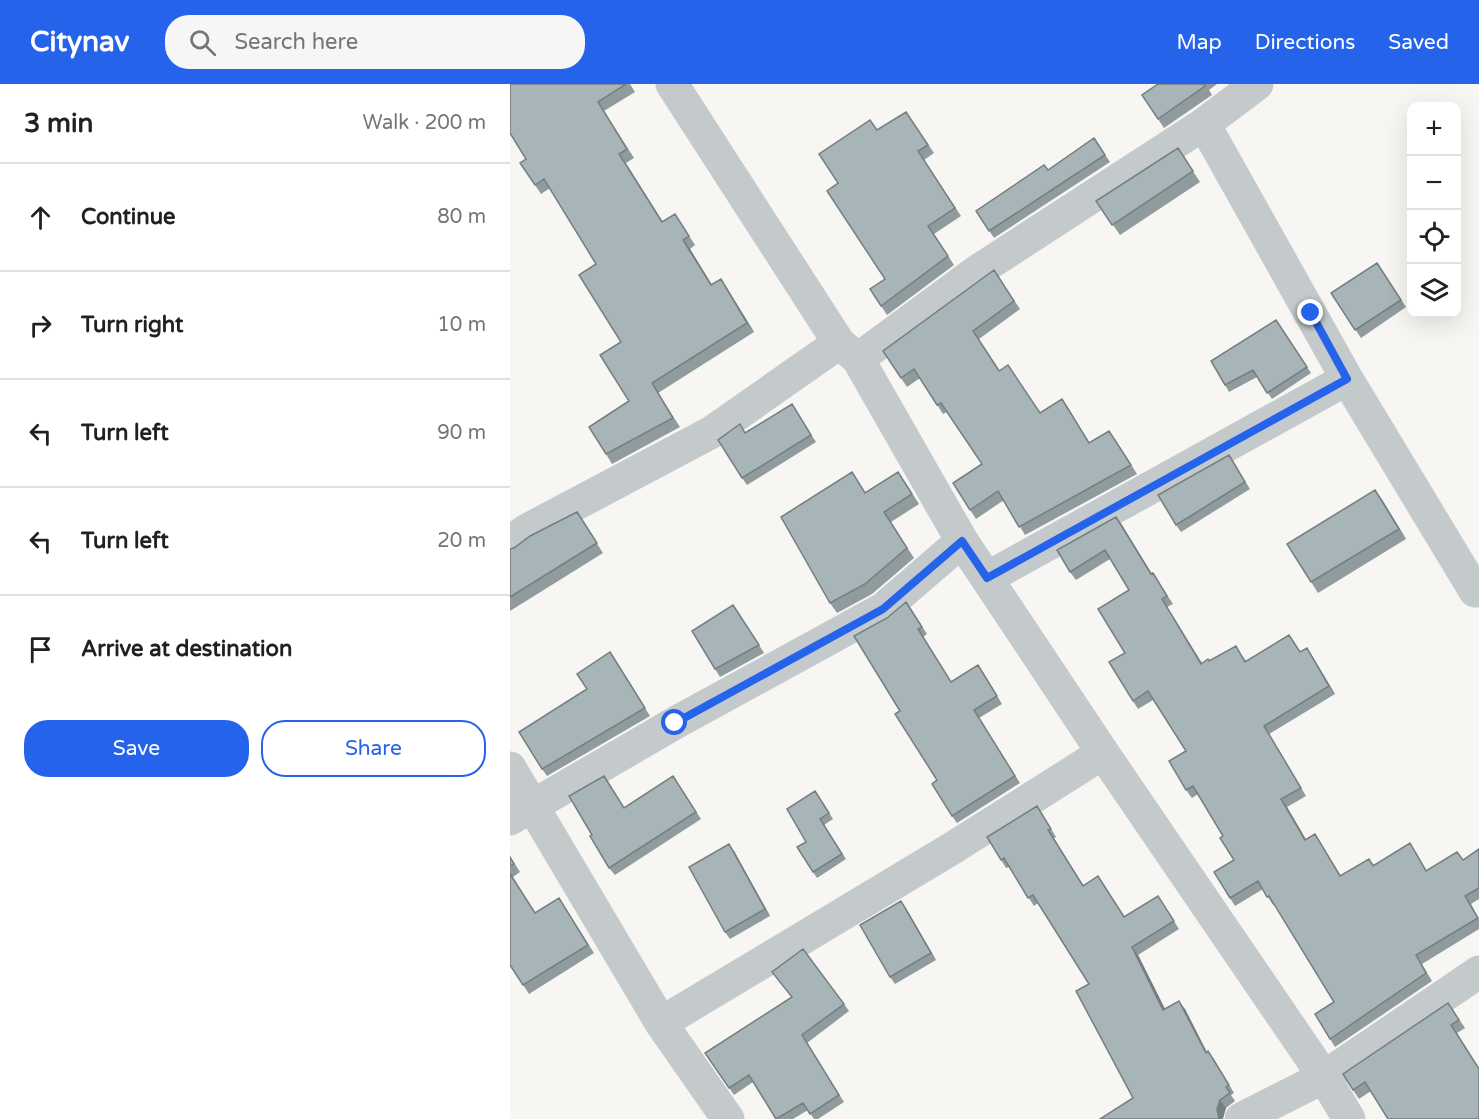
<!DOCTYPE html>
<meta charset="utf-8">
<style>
:root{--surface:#fff;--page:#f6f6f6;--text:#202124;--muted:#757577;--line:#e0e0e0;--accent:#2563eb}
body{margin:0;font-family:"Varela Round",sans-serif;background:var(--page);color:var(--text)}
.controls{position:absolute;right:18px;top:18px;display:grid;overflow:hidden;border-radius:12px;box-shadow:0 6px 24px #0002}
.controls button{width:54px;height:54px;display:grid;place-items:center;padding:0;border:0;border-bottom:2px solid var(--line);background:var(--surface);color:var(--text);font:30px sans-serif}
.stop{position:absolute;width:18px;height:18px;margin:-14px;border:4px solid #2563eb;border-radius:50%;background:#fff}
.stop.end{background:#2563eb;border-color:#fff;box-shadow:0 2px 6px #0008}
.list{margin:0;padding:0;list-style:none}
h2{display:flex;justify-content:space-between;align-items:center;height:78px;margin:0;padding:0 24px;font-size:26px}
h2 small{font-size:20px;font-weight:400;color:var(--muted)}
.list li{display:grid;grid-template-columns:39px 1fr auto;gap:18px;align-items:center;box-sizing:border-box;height:108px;padding:0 24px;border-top:2px solid var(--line)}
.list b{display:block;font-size:22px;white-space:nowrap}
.list em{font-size:20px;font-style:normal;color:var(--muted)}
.actions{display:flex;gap:12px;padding:18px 24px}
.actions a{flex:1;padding:14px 0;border:2px solid var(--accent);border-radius:24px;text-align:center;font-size:21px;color:var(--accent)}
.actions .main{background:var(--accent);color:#fff}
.icon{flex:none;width:33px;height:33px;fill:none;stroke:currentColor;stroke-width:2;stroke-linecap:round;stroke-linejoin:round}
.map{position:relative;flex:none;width:969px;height:1035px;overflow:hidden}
header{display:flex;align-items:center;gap:36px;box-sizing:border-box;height:84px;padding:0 30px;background:var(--accent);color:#fff}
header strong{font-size:28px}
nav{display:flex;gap:33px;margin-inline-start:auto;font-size:21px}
.search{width:420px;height:54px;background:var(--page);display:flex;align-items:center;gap:15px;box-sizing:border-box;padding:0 21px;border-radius:24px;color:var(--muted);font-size:22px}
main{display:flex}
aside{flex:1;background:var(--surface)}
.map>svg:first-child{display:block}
</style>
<header>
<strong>Citynav</strong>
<div class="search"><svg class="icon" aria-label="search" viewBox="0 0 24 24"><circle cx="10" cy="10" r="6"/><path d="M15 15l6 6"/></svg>Search here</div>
<nav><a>Map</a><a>Directions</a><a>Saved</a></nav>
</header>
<main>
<aside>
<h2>3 min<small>Walk · 200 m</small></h2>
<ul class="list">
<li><svg class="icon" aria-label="ahead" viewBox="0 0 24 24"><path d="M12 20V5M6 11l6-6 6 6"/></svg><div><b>Continue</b></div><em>80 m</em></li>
<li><svg class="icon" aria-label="right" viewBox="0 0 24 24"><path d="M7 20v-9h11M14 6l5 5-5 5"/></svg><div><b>Turn right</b></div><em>10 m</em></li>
<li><svg class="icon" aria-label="left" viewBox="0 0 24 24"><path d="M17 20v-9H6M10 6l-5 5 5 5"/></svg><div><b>Turn left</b></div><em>90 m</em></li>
<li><svg class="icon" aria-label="left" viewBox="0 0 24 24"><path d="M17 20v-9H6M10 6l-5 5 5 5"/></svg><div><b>Turn left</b></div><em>20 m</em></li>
<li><svg class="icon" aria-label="arrive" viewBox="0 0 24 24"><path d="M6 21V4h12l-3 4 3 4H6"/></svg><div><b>Arrive at destination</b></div></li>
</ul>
<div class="actions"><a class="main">Save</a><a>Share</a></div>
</aside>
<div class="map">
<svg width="969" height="1035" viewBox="0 0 969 1035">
<rect width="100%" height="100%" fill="#f7f6f3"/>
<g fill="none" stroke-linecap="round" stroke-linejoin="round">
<!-- street -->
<path stroke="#c4c9cc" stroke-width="33" d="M162,0l167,259 19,16 104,182 141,212 221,324 25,42
M694,40l143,255 128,212
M348,275l118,-87 228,-148 53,-40
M0,458l17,-12 185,-98 127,-89
M477,494l360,-199
M0,684l151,255 67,96
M0,735l165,-96 208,-114 79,-68
M151,939l290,-174 152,-96
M731,1035l83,-42 155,-105"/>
</g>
<!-- wall -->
<path fill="#909b9e" d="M0,0h120l5,8 -31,19 30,47 -8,5 37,59 12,-8 20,31 -5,4 22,36 9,-6 33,53 -96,61 22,34 -68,37 -6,-10 23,-53 -8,-59 -25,-78 -46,-76 -9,6 -6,-9 -9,-26z
M648,0h59l-8,6 3,5 -48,33 -22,-33z
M396,28l28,41 -10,7 37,56 -27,18 20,31 -67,50 -17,-26 15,-10 -47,-96 39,-53z
M584,54l16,24 -116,76 -18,-27 72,-41z
M668,64l22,34 -80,53 -24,-34z
M867,179l29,44 -45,31 -30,-45z
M484,186l26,39 -41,30 21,32 40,42 28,-5 21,35 26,-4 22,35 -112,61 -21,-35 -28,19 -23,-36 29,-19 -35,-52 -4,2 -23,-36 -13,9 -24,-36z
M766,236l35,53 -39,26 -15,-22 -28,15 -4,-7z
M282,320l24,38 -69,43 -5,-7 4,-45z
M719,371l21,34 -69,43 -5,-7z
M342,388l13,21 40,-11 14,22 -28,18 23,36 -42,36 -35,19 -7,-10z
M865,406l31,49 -88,54 -7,-11z
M67,428l26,41 -93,58v-62z
M606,433l35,57 2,-1 20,31 -6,3 35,56 39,-9 5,7 43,-26 11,17 7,-4 5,8 23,38 -66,40 37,62 -19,11 19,33 14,2 21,34 28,-17 5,6 42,-13 11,19 36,-11 16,-11v50l-8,5 8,15v10l-57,35 10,17 -97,66 -5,-8 4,-37 -60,-98 -1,1 -10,-16 -28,17 -5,-8 4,-38 -11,-24 -25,-42 -6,4 -6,-8v-39l-33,-51 -15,9 -5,-8 -8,-48 4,-63 -19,-31 -34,21 -6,-8z
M401,525l16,25 -4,3 28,45 32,-10 19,32 -23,14 41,65 -63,40 -5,-7 -15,-36 -37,-69 -13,-93z
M228,528l26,41 -44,24 -5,-8z
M100,568l40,64 -103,60 -5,-7 45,-80z
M94,692l20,32 49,-32 28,43 -86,56 -6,-7 -17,-33z
M309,713l14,22 -9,6 22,34 -29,19 -4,-6 -7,-30z
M532,730l14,23 -2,1 29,47 15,-9 27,41 33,-21 21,33 -41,26 27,54h20l22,43 7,7 20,34 -3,2 4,6 -9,7 -4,9 -89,-19 -44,-114 -51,-81 -4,3 -25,-39 -3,1 -5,-8z
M224,767l36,65 -40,23 -5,-7z
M0,772l10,16 -7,5 22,36 24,-15 35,55 -65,41 -19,-29z
M391,817l35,59 -41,24 -5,-7z
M938,919l17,25 -8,5 22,35v51l-108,-28 -12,8 -6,-9z
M334,920l5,7 -42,32 37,59 -26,17h-4l-6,-9 -15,9h-17l-23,-37 -19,13 -29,-42z"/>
<!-- shaded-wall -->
<path fill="#757e81" d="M173,156l7,9 28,46 -7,-10z
M211,195l6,9 27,44 -7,-9z
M552,315l6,9 27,44 -6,-9z
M865,406l8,11 23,38 -7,-10z
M606,433l6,8 35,57 -6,-8z
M652,515l5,8 40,65 -6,-8z
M797,564l5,8 23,38 -6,-8z
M771,715l6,8 24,41 -6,-8z
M219,760l5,7 36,65 -5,-7z
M391,817l5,7 30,52 -5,-7z
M622,863l6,8 31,62 -6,-7z
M669,917l6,8 26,52 -5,-8z
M710,1016l6,8 -3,11h-4l-2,-10z"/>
<!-- building -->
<path fill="#a7b4b8" stroke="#757e81" stroke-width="1.5" d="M0,0h116l-28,18 29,47 -8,5 43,68 13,-8 14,22 -6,4 28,45 10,-6 26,44 -95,60 21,35 -67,36 -17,-27 40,-26 -29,-46 21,-13 -42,-67 17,-11 -52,-85 -9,6 -15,-22 6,-4 -16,-26z
M648,0h46l1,2 -47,33 -16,-24z
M396,28l22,33 -10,6 37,57 -27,18 20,30 -67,50 -11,-17 15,-10 -58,-88 11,-8 -19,-29 51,-34 7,10z
M584,54l11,17 -116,76 -13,-20 68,-46 4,5z
M668,64l15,23 -81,54 -16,-24z
M867,179l24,37 -46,30 -24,-37z
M484,186l20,31 -41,30 26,40 9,-6 32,48 22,-14 27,44 20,-12 22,34 -112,62 -21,-36 -28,19 -17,-27 29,-19 -41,-61 -4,2 -23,-36 -13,9 -18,-27z
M766,236l31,47 -40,26 -14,-23 -28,15 -14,-24z
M282,320l19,31 -69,43 -24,-38 22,-16 5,9z
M719,371l16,27 -69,43 -18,-30z
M342,388l13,21 33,-21 14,22 -28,18 23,36 -42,36 -35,19 -49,-86z
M865,406l24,39 -88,53 -24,-38z
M67,428l20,31 -87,54v-48l4,-1 16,-12z
M606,433l35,57 2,-1 14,23 -5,3 39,65 7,-5 1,2 27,-15 9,16 44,-27 11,17 7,-4 22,38 -65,40 37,62 -20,11 24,41 10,-6 25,42 29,-17 4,7 37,-23 16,28 31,-19 6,8 16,-11v39l-14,8 13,22 -62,37 10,18 -96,66 -15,-25 19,-12 -65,-106 -2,1 -9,-16 -28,17 -16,-26 20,-12 -14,-22 3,-2 -30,-50 -7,4 -17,-29 17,-10 -38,-60 -15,10 -24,-39 16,-9 -27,-44 31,-19 -24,-40 -35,22 -13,-22z
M396,518l16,25 -4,2 33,53 27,-17 19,31 -23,14 41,66 -63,40 -20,-32 5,-4 -42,-66 5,-3 -46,-75 33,-18z
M223,521l26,40 -44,24 -23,-38z
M100,568l35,56 -103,61 -23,-37 68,-43 -10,-15z
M94,692l20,32 49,-32 23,36 -87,56 -19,-32 2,-1 -23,-39z
M305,707l14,22 -9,6 22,35 -29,18 -16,-25 9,-5 -19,-33z
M527,722l14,23 -3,1 35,56 15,-10 26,41 34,-21 16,25 -42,26 31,63 16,-9 27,52 2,-2 21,34 -3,2 4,6 -10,7 -3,9 2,10h-119l33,-21 -57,-107 13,-7 -56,-89 -5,3 -24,-40 -3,2 -14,-23z
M219,760l36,65 -40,23 -36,-65z
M0,773l4,7 -4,2z
M0,790l25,39 24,-15 29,47 -65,40 -13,-20z
M391,817l30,52 -41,24 -30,-52z
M293,865l41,55 -42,31 37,60 -29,19 -7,-11 -27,16 -27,-44 -20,13 -24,-35 87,-56 -20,-25z
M938,919l11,17 -8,5 28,44v50h-91l-23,-37 -12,8 -10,-16z"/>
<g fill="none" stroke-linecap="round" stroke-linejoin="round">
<!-- route -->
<path stroke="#2563eb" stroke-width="8" d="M165,639l208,-114 79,-68 25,37 360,-199 -36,-66"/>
</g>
</svg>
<div class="controls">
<button>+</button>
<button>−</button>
<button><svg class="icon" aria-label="locate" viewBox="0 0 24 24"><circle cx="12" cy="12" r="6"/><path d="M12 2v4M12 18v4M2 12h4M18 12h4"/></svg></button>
<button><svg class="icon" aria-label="layers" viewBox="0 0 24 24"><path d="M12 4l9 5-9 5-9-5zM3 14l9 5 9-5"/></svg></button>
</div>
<div class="stop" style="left:165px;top:639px"></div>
<div class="stop end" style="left:801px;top:229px"></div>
</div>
</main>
